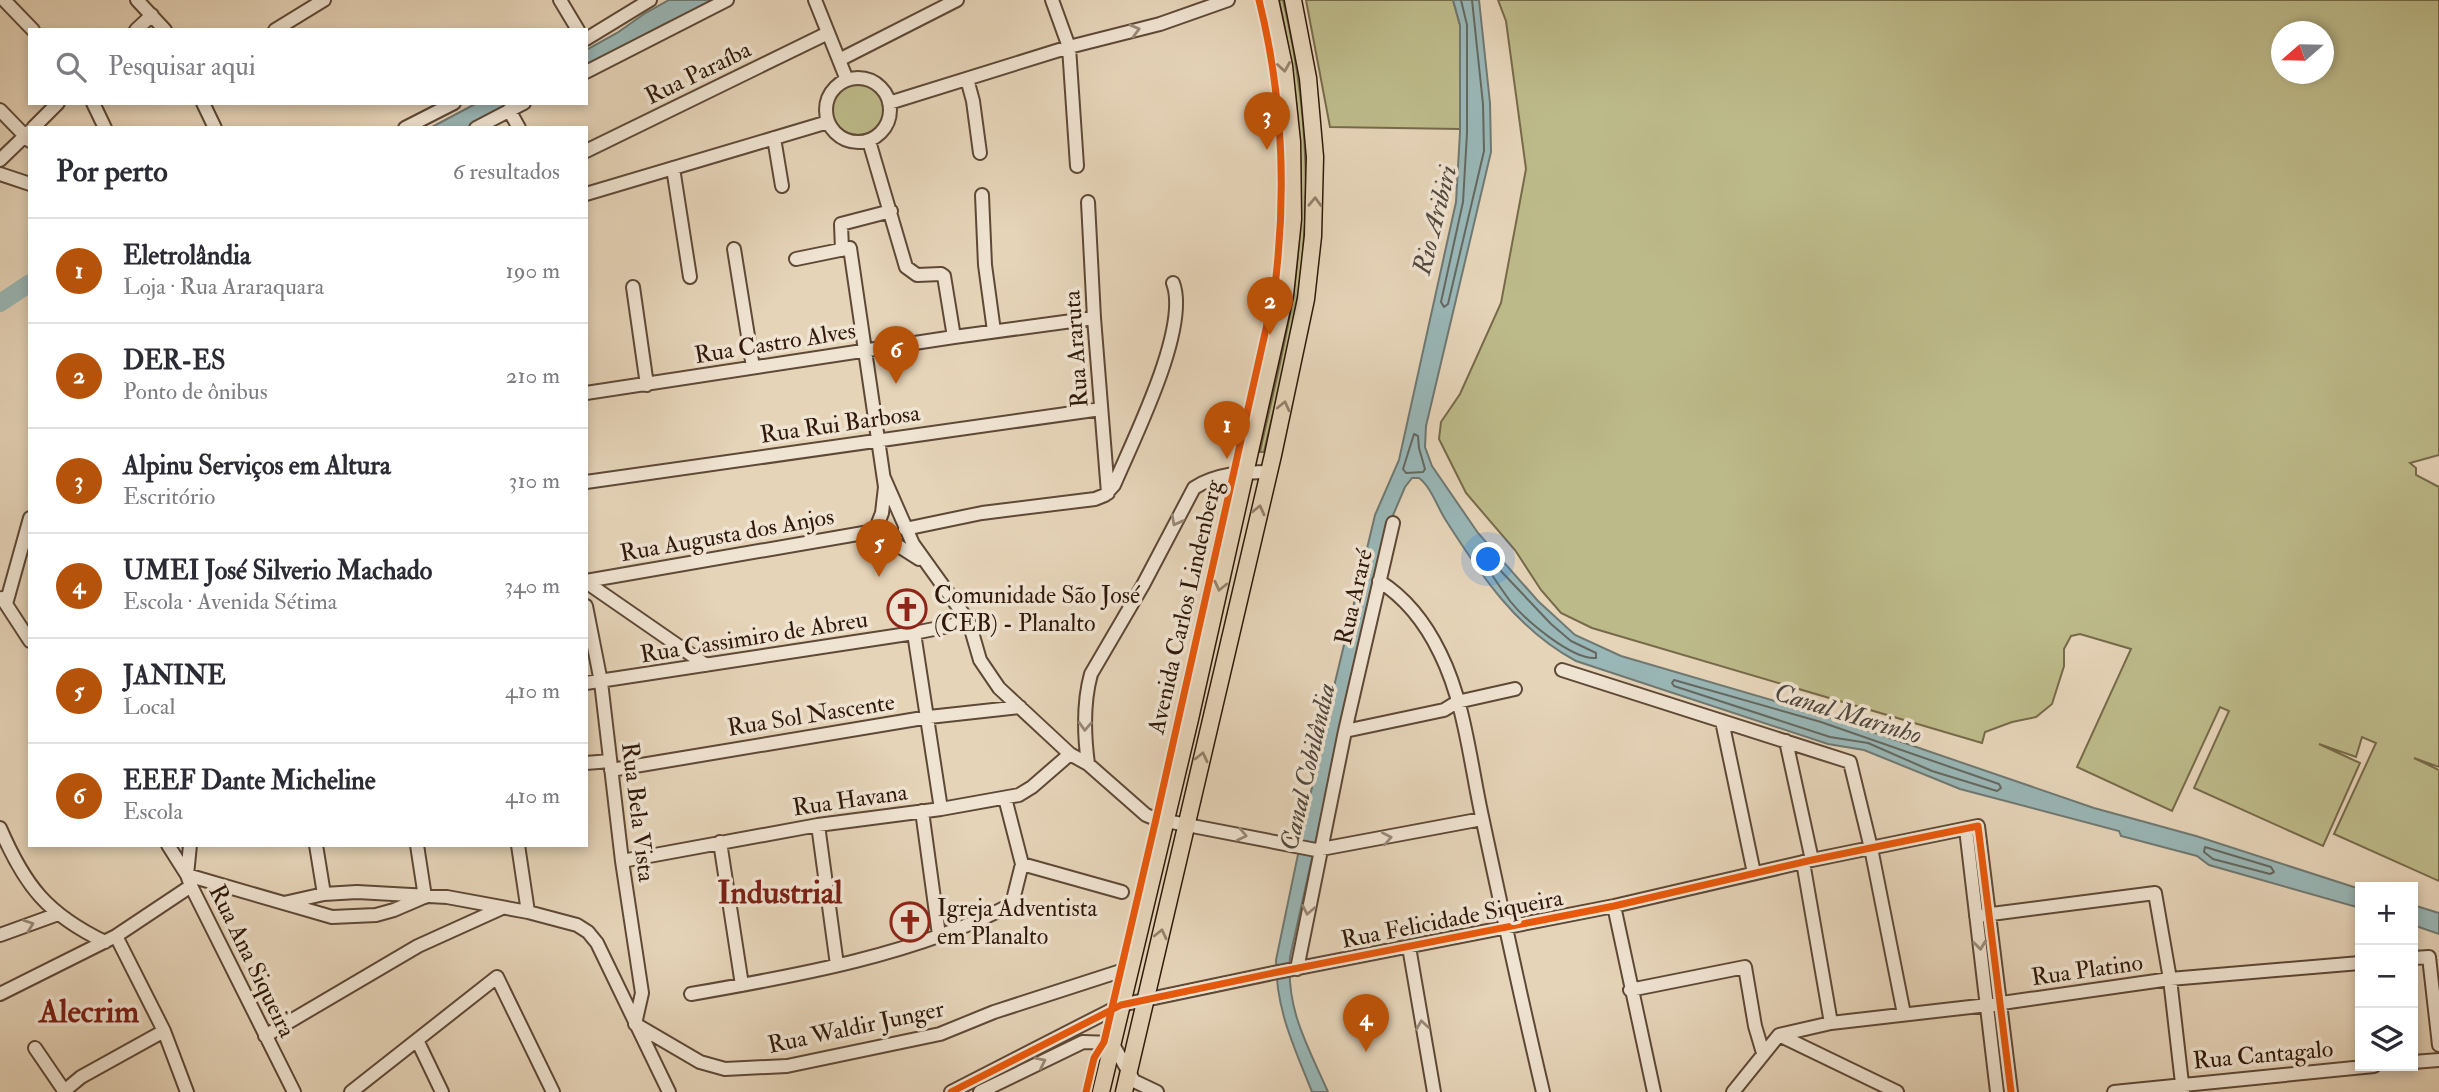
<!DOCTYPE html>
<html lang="pt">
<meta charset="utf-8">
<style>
:root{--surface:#fff;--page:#f2f2f3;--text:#2b2b33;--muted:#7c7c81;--line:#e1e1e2;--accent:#b45309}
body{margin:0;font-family:"IM FELL Double Pica",serif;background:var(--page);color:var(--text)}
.controls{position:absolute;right:21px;bottom:21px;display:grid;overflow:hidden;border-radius:0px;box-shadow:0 4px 10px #0003}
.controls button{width:63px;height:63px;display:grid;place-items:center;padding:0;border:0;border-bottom:2px solid var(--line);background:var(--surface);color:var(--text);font:35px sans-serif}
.compass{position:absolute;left:2271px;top:21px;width:63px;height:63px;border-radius:50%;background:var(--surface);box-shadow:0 4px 10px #0003;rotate:250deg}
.you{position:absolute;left:1489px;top:560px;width:24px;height:24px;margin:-18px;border:5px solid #fff;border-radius:50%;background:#1a73e8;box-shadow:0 0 0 10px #1a73e833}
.badge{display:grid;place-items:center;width:46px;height:46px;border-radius:50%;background:var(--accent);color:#fff;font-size:23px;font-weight:700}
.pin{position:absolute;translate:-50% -58px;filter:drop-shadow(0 2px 4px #0008)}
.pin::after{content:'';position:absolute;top:37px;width:24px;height:21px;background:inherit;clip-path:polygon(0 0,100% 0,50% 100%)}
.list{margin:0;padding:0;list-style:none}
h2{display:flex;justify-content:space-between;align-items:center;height:91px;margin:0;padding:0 28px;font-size:30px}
h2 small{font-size:23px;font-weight:400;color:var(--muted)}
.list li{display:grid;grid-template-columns:46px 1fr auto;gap:21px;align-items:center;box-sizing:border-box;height:105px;padding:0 28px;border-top:2px solid var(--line)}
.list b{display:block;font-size:26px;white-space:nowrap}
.list p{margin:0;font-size:23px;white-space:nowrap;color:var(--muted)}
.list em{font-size:23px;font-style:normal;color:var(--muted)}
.icon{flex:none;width:38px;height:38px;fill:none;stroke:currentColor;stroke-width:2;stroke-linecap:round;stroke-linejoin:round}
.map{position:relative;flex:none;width:2439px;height:1092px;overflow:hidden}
.search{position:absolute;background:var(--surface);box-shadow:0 4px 10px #0003;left:28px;top:28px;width:560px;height:77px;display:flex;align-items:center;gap:18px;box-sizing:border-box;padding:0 24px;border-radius:0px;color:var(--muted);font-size:26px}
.panel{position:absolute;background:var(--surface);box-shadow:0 4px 10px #0003;left:28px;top:126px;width:560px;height:721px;border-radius:0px}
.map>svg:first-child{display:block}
</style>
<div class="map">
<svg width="2439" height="1092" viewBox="0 0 2439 1092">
<rect width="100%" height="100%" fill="#e6d4b8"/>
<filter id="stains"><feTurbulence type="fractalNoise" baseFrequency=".00286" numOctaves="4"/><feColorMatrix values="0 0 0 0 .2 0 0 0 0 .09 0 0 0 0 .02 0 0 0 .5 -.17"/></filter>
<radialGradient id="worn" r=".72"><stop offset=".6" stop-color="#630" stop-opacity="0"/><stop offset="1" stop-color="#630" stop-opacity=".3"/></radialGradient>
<!-- green -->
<path fill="#bdba89" stroke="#766a4a" stroke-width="2" fill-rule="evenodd" d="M1279,0h4c22,92 29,186 17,280 -7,58 -23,115 -36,172h-4c11,-52 25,-104 33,-156 15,-100 8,-198 -14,-296z
M1306,0h147l7,25v104l-130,-2z
M1498,0h941v455l-29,8 6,5v7l23,12v280l-25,-9 25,12v111l-105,-47 42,-91 -14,-6 -6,20 -37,-13 41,19 -37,83 -129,-58 35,-77 -9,-4 -48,104 -95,-44 54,-118 -51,-15 -9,2 -7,13v17l-12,38 -16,13 -24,5 -27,10 -3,11 -390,-115 -31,-15 -20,-23 -26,-40 -49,-57 -27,-54 2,-17 19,-28 41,-91 25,-134 -20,-148zM2282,32h42v42h-42z
M832 109a26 26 0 1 1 52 0a26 26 0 1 1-52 0Z"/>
<!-- water -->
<path fill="#99b7b7" stroke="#6f7872" stroke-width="2" d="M669,0h53l-55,23 -81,43v-16l31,-17 27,-19z
M1453,0h26l11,103 1,49 -65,274 -1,21 7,19 46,67 60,68 37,34 46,21 202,59 271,93 102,28 164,53v19l-151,-43 -12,-9 -76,-20 -2,-5 -159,-42 -96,-39 -36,-6 -252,-83c-59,-31 -96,-87 -131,-142 -8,-13 -14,-32 -26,-41h-7l-7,9 -14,33 -50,208 -51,229c-4,53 17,87 38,135h-16c-18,-46 -36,-81 -36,-132l50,-240 49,-205 24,-55 57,-258 4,-70v-107z
M477,103h37l-47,25h-37z
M2413,905l26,8v21l-26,-9z"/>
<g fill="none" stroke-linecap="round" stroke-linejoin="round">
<!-- shore -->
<path stroke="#646860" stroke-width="2" d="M1461,0l6,25v108l-4,69 -22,100 3,5 4,-3 36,-153 -1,-47 -11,-104
M1414,434l4,2 1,12 6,21 -2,3 -17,1 -3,-4z
M1481,550l70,74 20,17 25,12v5c-24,2 -71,-38 -86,-57 -11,-15 -21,-31 -32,-46z
M1674,680l147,42 178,62 2,4 -4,3 -65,-20 -64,-28 -38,-6 -156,-51 -2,-3z
M2205,847l66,20 3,5 -4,2 -57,-15 -9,-7z"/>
<!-- river -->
<path stroke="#99b7b7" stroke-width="18" d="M0,303l30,-20"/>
<!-- minor casing -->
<g stroke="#5e4836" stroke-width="16">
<path id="minor" d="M4,0l29,30
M137,0l28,30
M560,0l18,30
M815,0l32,80
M1052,0l17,47 8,119
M136,30l16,-15
M275,30l49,-30
M586,39l64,-39
M839,60l118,-60
M586,72l141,-72
M826 110a32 32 0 1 1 64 0a32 32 0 1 1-64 0Z
M967,79l6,22 7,52
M93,103l12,25
M203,103l12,25
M889,103l180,-56 91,-23 68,-24
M0,110l30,31
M509,110l10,18
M33,128l25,-25
M405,128l49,-25
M476,128l48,-25
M774,138l8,48
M869,141l37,126 11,8 24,-1 3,2 10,61
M586,151l242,-118
M0,160l30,-29
M673,168l17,109
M0,174l30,10
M586,194l242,-72
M982,195l3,70 9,66
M1088,202l6,116 14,175
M734,249l19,118
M842,250l-1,-26 50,-13
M796,259l54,-11 35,239 -3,26 -7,18
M633,287l14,98
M586,393l368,-56 140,-19
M884,478l29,66 56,78 11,38 19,28 71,66 18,10 58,51 10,4 160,31 166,-31
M586,482l515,-73
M905,529l77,-16 113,-14 10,-4 9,-10c19,-45 76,-157 59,-202
M875,531l44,28
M586,581l289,-50
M1379,581c27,17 47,43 61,72 24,48 30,107 41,159 20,94 40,187 62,280
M586,582l120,83
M2,598l28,43
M6,604l24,-86
M586,606l15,76 21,179 20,132 -7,31
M914,633l27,176
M1562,670l288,92 21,86 33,166
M586,683l328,-50 55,-11
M1722,721l32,152
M1345,731l99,-21 13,-8 58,-13
M1786,741l26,119
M586,763l24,-2
M1088,764c-4,-30 -5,-61 3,-90l52,-89 51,-97c21,-14 49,-16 75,-16
M611,770l318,-53 91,-10
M922,811l17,124
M818,825l19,140
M0,828c25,58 47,86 105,114
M1966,829l31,263
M720,842l22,143
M168,845l19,30
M190,845l-3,30 4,11 103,206
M316,845l8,49
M417,845l8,52
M518,845l10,67
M622,861l196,-36 123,-16 78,-14 13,-8 38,-33
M1803,862l28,161
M1022,864l100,28
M187,875l145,42 44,-2 18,-5 28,-12
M284,903l40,-9 33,-2 90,5 81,15 49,13 11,7 9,11 72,149
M1614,906l40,186
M1976,916l179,-23 15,86 13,113
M0,935l58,-21
M116,936l48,95 23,61
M1409,947l25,145
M2413,958l16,-1 10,88
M1297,969l48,-238 48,-208
M1630,990l115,-23 10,59 8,27
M0,994l116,-58 75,-50
M691,994c104,-18 228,-40 321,-90l10,-40 -17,-66
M635,1024l65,38 25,7 62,-3 153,-32 54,-22 136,-44
M1779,1035l52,-12 157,-18 182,-26 190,-16
M1779,1035l118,57
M265,1036l153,-90 84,-38
M417,1040l25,52
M35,1048l30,44
M2413,1062l26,-2
M63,1092l18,-15 83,-46
M351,1092l146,-115 56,115
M951,1092l170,-87 152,-32 341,-67 198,-46 166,-34 33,266
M980,1092l103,-50 29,1 22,38 23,11
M1733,1092l46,-57
M2114,1092l260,-26"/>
</g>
<!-- major casing -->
<g stroke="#30190a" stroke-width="19">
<path id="major" d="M1101,1092l89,-373 95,-424 8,-76 -1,-77 -8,-76 -14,-66
M1124,1092l149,-637 33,-156 7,-63 2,-79 -7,-79 -15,-78"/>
</g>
<!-- minor -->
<use href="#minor" stroke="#efe3d1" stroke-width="12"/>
<!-- major -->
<use href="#major" stroke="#e6d4b8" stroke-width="16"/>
<!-- cycleway casing -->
<g stroke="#efe3d1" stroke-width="11">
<path id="cycleway" d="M951,1092l170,-87 152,-32 341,-67 198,-46 166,-34 33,266
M1086,1092l8,-34 10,-16 52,-223 118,-526c13,-98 9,-196 -15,-293"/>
</g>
<!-- cycleway -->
<use href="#cycleway" stroke="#e8590c" stroke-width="7"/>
</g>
<!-- one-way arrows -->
<defs><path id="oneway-chevron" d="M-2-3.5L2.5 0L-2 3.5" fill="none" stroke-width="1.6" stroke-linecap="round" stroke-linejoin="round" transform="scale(1.75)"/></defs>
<g stroke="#987">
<use href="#oneway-chevron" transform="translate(1135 30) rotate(-15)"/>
<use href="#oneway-chevron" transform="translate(1176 521) rotate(118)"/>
<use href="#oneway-chevron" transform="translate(1085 726) rotate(93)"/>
<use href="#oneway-chevron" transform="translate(1242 835) rotate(12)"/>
<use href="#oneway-chevron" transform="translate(1387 838) rotate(-11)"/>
<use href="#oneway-chevron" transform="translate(1308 910) rotate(101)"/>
<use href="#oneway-chevron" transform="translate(29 925) rotate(-20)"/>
<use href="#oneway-chevron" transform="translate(1980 945) rotate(83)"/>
<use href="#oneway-chevron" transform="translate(1422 1025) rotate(-99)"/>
<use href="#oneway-chevron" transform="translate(1041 1062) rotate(-26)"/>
</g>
<g stroke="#94806a">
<use href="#oneway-chevron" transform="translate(1284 67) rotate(81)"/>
<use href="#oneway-chevron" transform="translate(1315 202) rotate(-88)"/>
<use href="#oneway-chevron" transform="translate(1284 406) rotate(-77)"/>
<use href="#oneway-chevron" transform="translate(1259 510) rotate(-76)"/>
<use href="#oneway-chevron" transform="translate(1220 586) rotate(103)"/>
<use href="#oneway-chevron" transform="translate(1202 757) rotate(-77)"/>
<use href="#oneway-chevron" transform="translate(1161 934) rotate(-77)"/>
</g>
<!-- icons -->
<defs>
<g id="church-ring" transform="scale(2.0125)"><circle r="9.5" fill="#efe3d1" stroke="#8f2418" stroke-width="1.5"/><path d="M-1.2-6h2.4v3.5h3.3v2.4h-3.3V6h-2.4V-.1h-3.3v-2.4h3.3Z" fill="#8f2418"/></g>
</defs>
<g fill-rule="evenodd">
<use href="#church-ring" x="907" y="609"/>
<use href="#church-ring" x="910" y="922"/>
</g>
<g text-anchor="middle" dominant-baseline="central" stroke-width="7" stroke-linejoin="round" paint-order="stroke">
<!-- street labels -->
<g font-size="24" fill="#30190a" stroke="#efe3d1">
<text transform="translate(698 73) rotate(-26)">Rua Paraíba</text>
<text transform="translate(775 343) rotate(-9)">Rua Castro Alves</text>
<text transform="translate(1076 349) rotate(-94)">Rua Araruta</text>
<text transform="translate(840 424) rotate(-8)">Rua Rui Barbosa</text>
<text transform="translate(727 535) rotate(-10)">Rua Augusta dos Anjos</text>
<text transform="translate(1354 597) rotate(-77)">Rua Araré</text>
<text transform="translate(1185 607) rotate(-77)">Avenida Carlos Lindenberg</text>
<text transform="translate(754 637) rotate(-9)">Rua Cassimiro de Abreu</text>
<text transform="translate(811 715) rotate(-9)">Rua Sol Nascente</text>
<text transform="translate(850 800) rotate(-8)">Rua Havana</text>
<text transform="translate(638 812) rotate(83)">Rua Bela Vista</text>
<text transform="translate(1452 919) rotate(-11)">Rua Felicidade Siqueira</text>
<text transform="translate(252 961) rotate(64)">Rua Ana Siqueira</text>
<text transform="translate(2087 970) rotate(-8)">Rua Platino</text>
<text transform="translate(856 1027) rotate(-12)">Rua Waldir Junger</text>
<text transform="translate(2263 1055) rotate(-5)">Rua Cantagalo</text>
</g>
<!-- poi labels -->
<g font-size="24" fill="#30190a" stroke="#efe3d1" text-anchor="start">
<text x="934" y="595">Comunidade São José<tspan x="934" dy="28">(CEB) - Planalto</tspan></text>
<text x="937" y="908">Igreja Adventista<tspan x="937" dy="28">em Planalto</tspan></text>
</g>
<!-- water labels -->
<g font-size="26" font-style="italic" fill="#50483e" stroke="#efe3d1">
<text transform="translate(1435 220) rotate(-76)">Rio Aribiri</text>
<text transform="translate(1848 714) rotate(17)">Canal Marinho</text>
<text transform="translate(1308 767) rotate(-77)">Canal Cobilândia</text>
</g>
<!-- district labels -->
<g font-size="32" font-weight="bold" fill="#7a1f14" stroke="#efe3d1">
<text x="780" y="893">Industrial</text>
<text x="89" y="1012">Alecrim</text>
</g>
</g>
<rect width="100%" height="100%" filter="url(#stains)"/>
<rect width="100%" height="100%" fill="url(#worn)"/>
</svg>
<div class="controls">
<button>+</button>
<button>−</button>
<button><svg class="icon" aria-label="layers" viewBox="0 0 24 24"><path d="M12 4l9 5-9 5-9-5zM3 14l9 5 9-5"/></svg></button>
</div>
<svg class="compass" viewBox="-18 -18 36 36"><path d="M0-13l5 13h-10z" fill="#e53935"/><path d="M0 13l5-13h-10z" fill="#7c7c81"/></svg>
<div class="you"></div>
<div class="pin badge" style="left:1227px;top:459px">1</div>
<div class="pin badge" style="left:1270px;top:335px">2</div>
<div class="pin badge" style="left:1267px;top:150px">3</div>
<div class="pin badge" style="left:1366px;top:1052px">4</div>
<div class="pin badge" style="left:879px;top:577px">5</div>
<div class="pin badge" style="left:896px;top:384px">6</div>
<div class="search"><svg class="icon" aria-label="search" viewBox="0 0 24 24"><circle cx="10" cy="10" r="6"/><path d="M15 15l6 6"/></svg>Pesquisar aqui</div>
<section class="panel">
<h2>Por perto<small>6 resultados</small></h2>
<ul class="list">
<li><span class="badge">1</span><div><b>Eletrolândia</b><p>Loja · Rua Araraquara</p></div><em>190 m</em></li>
<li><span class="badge">2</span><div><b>DER-ES</b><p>Ponto de ônibus</p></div><em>210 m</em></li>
<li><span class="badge">3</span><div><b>Alpinu Serviços em Altura</b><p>Escritório</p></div><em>310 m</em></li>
<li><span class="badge">4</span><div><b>UMEI José Silverio Machado</b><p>Escola · Avenida Sétima</p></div><em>340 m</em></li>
<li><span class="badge">5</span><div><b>JANINE</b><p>Local</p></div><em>410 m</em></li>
<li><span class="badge">6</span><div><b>EEEF Dante Micheline</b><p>Escola</p></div><em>410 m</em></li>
</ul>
</section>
</div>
